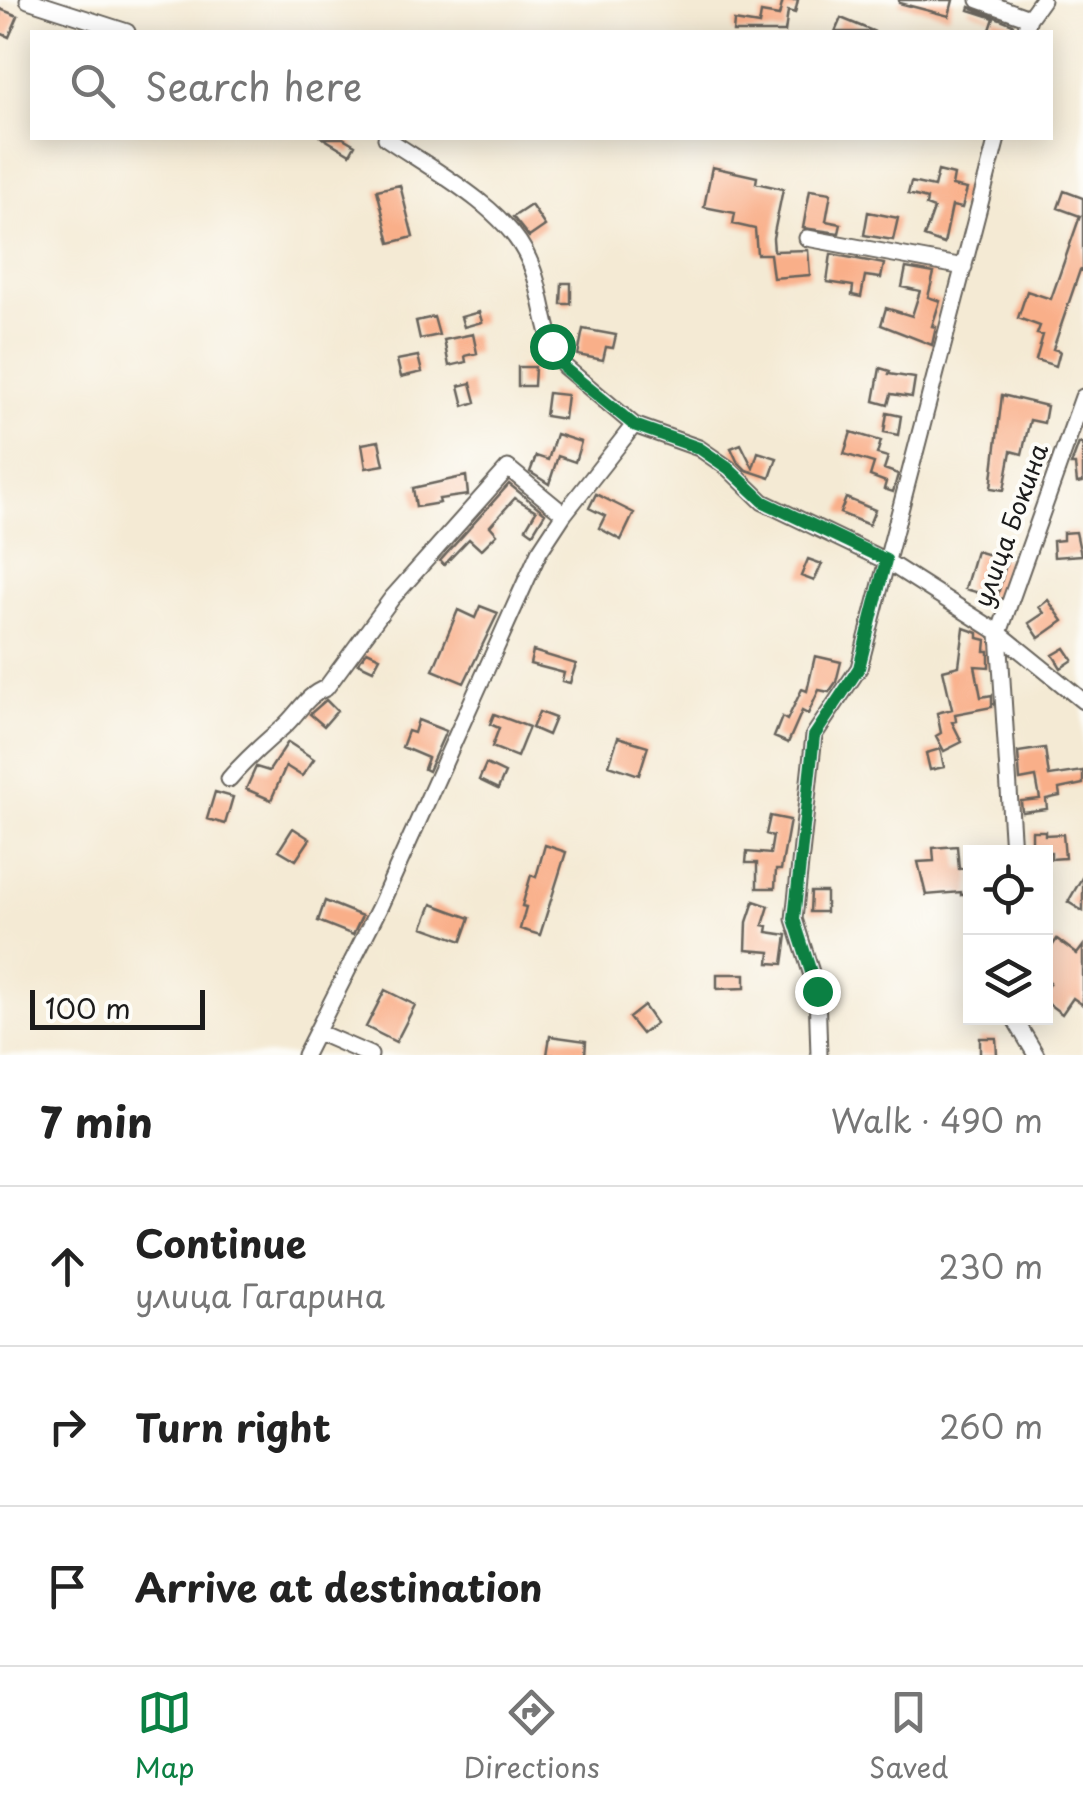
<!DOCTYPE html>
<meta charset="utf-8">
<style>
:root{--surface:#fff;--page:#f2f2f2;--text:#222;--muted:#767676;--line:#e0e0e0;--accent:#0b8043}
body{margin:0;font-family:"Playpen Sans",sans-serif;background:var(--page);color:var(--text)}
.controls{position:absolute;right:30px;bottom:30px;display:grid;overflow:hidden;border-radius:0px;box-shadow:0 5px 25px #0003}
.controls button{width:90px;height:90px;display:grid;place-items:center;padding:0;border:0;border-bottom:2px solid var(--line);background:var(--surface);color:var(--text);font:50px sans-serif}
.scale{position:absolute;left:30px;bottom:25px;width:175px;box-sizing:border-box;padding-left:10px;border:5px solid #1c1c1c;border-top:0;font-size:28px;line-height:35px;white-space:nowrap;color:#1c1c1c;-webkit-text-stroke:8px #fdfcf7;paint-order:stroke}
.stop{position:absolute;width:30px;height:30px;margin:-22px;border:8px solid #0b8043;border-radius:50%;background:#fff}
.stop.end{background:#0b8043;border-color:#fff;box-shadow:0 2px 10px #0008}
.list{margin:0;padding:0;list-style:none}
h2{display:flex;justify-content:space-between;align-items:center;height:130px;margin:0;padding:0 40px;font-size:42px}
h2 small{font-size:32px;font-weight:400;color:var(--muted)}
.list li{display:grid;grid-template-columns:65px 1fr auto;gap:30px;align-items:center;box-sizing:border-box;height:160px;padding:0 40px;border-top:2px solid var(--line)}
.list b{display:block;font-size:38px;white-space:nowrap}
.list p{margin:0;font-size:32px;white-space:nowrap;color:var(--muted)}
.list em{font-size:32px;font-style:normal;color:var(--muted)}
.icon{flex:none;width:55px;height:55px;fill:none;stroke:currentColor;stroke-width:2;stroke-linecap:round;stroke-linejoin:round}
.map{position:relative;flex:none;width:1083px;height:1055px;overflow:hidden}
.search{position:absolute;background:var(--surface);box-shadow:0 5px 25px #0003;left:30px;right:30px;top:30px;height:110px;display:flex;align-items:center;gap:25px;box-sizing:border-box;padding:0 35px;border-radius:0px;color:var(--muted);font-size:38px}
.sheet{height:610px;background:var(--surface)}
nav{display:flex;justify-content:space-around;align-items:center;box-sizing:border-box;height:140px;border-top:2px solid var(--line);background:var(--surface);font-size:28px;color:var(--muted)}
nav a{display:grid;justify-items:center;gap:5px}
nav .on{color:var(--accent)}
.map>svg:first-child{display:block}
</style>
<div class="map">
<svg width="1083" height="1055" viewBox="0 0 1083 1055">
<rect width="100%" height="100%" fill="#fdfcf7"/>
<filter id="ink" filterUnits="userSpaceOnUse"><feTurbulence type="fractalNoise" baseFrequency=".01" numOctaves="2"/><feDisplacementMap in="SourceGraphic" scale="20" xChannelSelector="R" yChannelSelector="G"/><feConvolveMatrix kernelMatrix="1 2 1 2 8 2 1 2 1" color-interpolation-filters="sRGB"/></filter>
<filter id="wash" filterUnits="userSpaceOnUse"><feTurbulence type="fractalNoise" baseFrequency=".0048" numOctaves="4" result="noise"/><feDisplacementMap in="SourceGraphic" scale="40" xChannelSelector="R" yChannelSelector="G"/><feGaussianBlur stdDeviation="2.25" result="paint"/><feColorMatrix in="noise" values="0 0 0 0 0 0 0 0 0 0 0 0 0 0 0 0 0 1.4 0 .05"/><feComposite in="paint" operator="in"/></filter>
<g filter="url(#wash)">
<rect width="100%" height="100%" fill="#f4ead4"/>
<g id="blocks">
<!-- building -->
<path fill="#f9af89" d="M783,0h15l-3,13 -7,-2 -3,21h-52l1,-11 25,4 2,-12 18,3z
M899,0h54l-4,16 -50,-13z
M970,7l43,17 -3,8 -20,-2 4,-12 -25,-8z
M0,9l18,7 -9,21 -9,-4z
M841,18l34,14h-40z
M323,138h20l12,7 -5,9z
M712,167l45,10 -1,6 27,6 -10,49 1,13 34,-1 2,25 -37,3 -3,-24h-13l-2,-25 -22,-5 2,-11 -31,-6z
M938,171l16,4 -2,11 15,3 -5,19 -10,-2 -8,38 -20,-7 10,-28 -8,-3 1,-7 -19,-5 3,-12 23,5z
M400,185l13,52 -23,6 -13,-53z
M810,190l21,3 -5,28 15,3 -2,9 -36,-5z
M1064,191l19,7v73l-3,-1 -27,79 7,2 -4,15 -20,-6 7,-25 -6,-1 3,-8 -22,-8 9,-27 24,8 29,-83 -22,-8z
M531,205l14,21 -16,11 -16,-20z
M868,212l30,6 -5,22 -29,-5z
M831,254l53,10 -3,14 -16,-2 -4,21 -9,-2 1,-9 -26,-4z
M906,268l28,5 -6,24 12,4 -8,25 4,1 -4,18 -51,-20 5,-17 26,8 8,-25 -18,-4z
M562,283h9v21h-10z
M479,312l3,10 -18,5 -3,-10z
M434,317l5,18 -19,4 -4,-18z
M583,329l33,6 -3,13 -7,-1 -3,13 -25,-5z
M473,334l4,19 -12,3 1,6 -17,4 -5,-26z
M418,356l4,16 -21,5 -4,-17z
M518,367h17l-1,19h-16z
M880,368l10,3 -1,3 26,4 -3,19 -21,-3 -3,11 -14,-4z
M471,383l5,19 -12,4 -5,-20z
M548,393l19,2 -3,24 -19,-3z
M1002,395l45,11 -3,17 -14,-3 -8,34 -11,-3 -7,39 -13,-2z
M887,413l14,3 -3,19 -14,-3z
M851,432l30,9 -4,13 11,3 -4,12 14,5 -5,18 -9,-3 2,-7 -16,-6 4,-13 -30,-9z
M556,434l25,8 -6,20 -17,-6 -9,28 -19,-12 6,-16 12,4z
M379,441l5,24 -18,3 -4,-24z
M1079,443l4,1v38l-6,1 -2,-18h-4z
M741,444l12,24 5,-16 19,6 -7,20 -24,-8 -9,-9 -6,-13z
M466,476l2,19 -29,4 1,4 -24,4 -3,-19z
M509,484l36,29 -12,20 -7,-5 10,-17 -21,-13 -25,28 7,8 -16,16 -12,-11 -25,26 -4,-4z
M596,494l38,19 -13,27 -22,-12 6,-12 -16,-8z
M846,498l29,12 -6,15 -29,-12z
M1076,532l5,23 -27,2 -1,-16 10,-1v-7z
M976,551l31,9 -10,38 -32,-9z
M808,559l14,5 -8,17 -13,-5z
M1048,600l15,21 -24,17 -10,-15 15,-10 -5,-6z
M480,606l18,7 -34,70 -31,-13 25,-60 17,8z
M964,628l14,5v5l8,2 -1,11h4v16l-14,-1 6,31 11,-2v12l-37,7 1,7 -4,1 10,20 -18,9 -8,-15 5,-3 -4,-20 15,-4 -9,-39 16,-4z
M1065,648l8,12 -12,8 -8,-13z
M367,651l13,6 -7,13 -15,-7z
M533,651l43,13 -6,19 -8,-2 2,-8 -34,-9z
M815,656l26,6 -5,20 -7,10 -10,-2 -11,24 -6,-3 -14,32 -14,-6 8,-20 5,3 15,-31 5,2z
M326,700l11,11 -13,15 -14,-12z
M539,712l16,6 -7,17 -16,-7z
M494,714l35,13 -12,30 -25,-10 7,-19 -9,-4z
M418,720l28,11 -18,40 -4,-2 4,-11 -26,-11 6,-16 6,2z
M618,737l30,9 -9,29 -30,-10z
M288,742l26,17 -12,17 -16,-10 -15,34 -25,-11 10,-22 13,4z
M1045,748l4,28 34,-5v13l-24,5 1,7 -14,3 1,10 -25,3 -1,-11 19,-2 -4,-22 -16,3 -2,-28z
M940,749l4,18 -14,3 -4,-17z
M486,764l19,9 -7,16 -19,-9z
M215,792l18,5 -8,27 -18,-5z
M770,816l20,4 -9,50h-5l-1,18h-18v-25h-11l1,-11 23,2 3,-18 -7,-2z
M293,828l17,11 -14,21 -17,-10z
M1032,831h13v4l18,-1 2,24 -14,1v-7h-19z
M545,845l21,7 -26,83 -20,-6 6,-22 -4,-1 9,-31 5,2z
M957,846l2,23 11,-1v26l-9,1v-3l-35,3 -8,-33 16,-1 -1,-13z
M1083,876v35l-15,-9z
M811,892h15v20h-16z
M325,901l37,15 -9,19 -35,-14z
M754,901l15,5 -6,19 5,1 -1,6 20,3 -4,29 -14,-1 1,-11 -24,-2 1,-28z
M432,904l38,14 -8,23 -39,-14z
M1057,939l20,15 6,-8v59l-10,-7 -11,16 -16,-12v-13l4,-7 -4,-3v-24z
M717,974h28v14l-28,1z
M385,990l30,15 -19,37 -30,-15z
M644,1006l12,17 -14,11 -13,-16z
M550,1036l36,5 -1,14h-38z
M980,1038h16l1,17h-17z"/>
</g>
</g>
<g filter="url(#ink)">
<use href="#blocks" fill-opacity="0" stroke="#68645c" stroke-width="2.5"/>
<g fill="none" stroke-linecap="round" stroke-linejoin="round">
<!-- minor casing -->
<g stroke="#68645c" stroke-width="19">
<path id="minor" d="M28,0l99,32
M979,0l50,18
M1025,32l4,-14 13,-18
M386,138c44,30 114,67 139,114 18,33 17,72 32,105l8,10 69,58 65,23 29,20 35,34 123,59 113,72 84,68
M807,238l157,29
M229,779c17,-20 34,-35 54,-52 16,-14 23,-32 43,-39l66,-90 116,-130 56,46
M1013,852l-14,-219 84,-236
M1014,1018l22,37
M317,1032l53,23
M305,1055l75,-149 159,-354 25,-38 70,-89
M819,1055l-2,-64 -23,-72 20,-184 45,-67 138,-530"/>
</g>
<!-- minor -->
<use href="#minor" stroke="#fff" stroke-width="15"/>
</g>
</g>
<g fill="none" stroke-linecap="round" stroke-linejoin="round" filter="url(#ink)">
<!-- route -->
<path stroke="#0b8043" stroke-width="12" d="M552,346l12,22 70,57 65,23 29,20 36,34 122,58 -27,108 -45,68 -20,183 23,72"/>
</g>
<g text-anchor="middle" dominant-baseline="central" stroke-width="8" stroke-linejoin="round" paint-order="stroke">
<!-- street labels -->
<g font-size="25" fill="#1c1c1c" stroke="#fdfcf7">
<text transform="translate(1010 525) rotate(-70)">улица Бокина</text>
</g>
</g>
</svg>
<div class="controls">
<button><svg class="icon" aria-label="locate" viewBox="0 0 24 24"><circle cx="12" cy="12" r="6"/><path d="M12 2v4M12 18v4M2 12h4M18 12h4"/></svg></button>
<button><svg class="icon" aria-label="layers" viewBox="0 0 24 24"><path d="M12 4l9 5-9 5-9-5zM3 14l9 5 9-5"/></svg></button>
</div>
<div class="scale">100 m</div>
<div class="stop" style="left:552px;top:346px"></div>
<div class="stop end" style="left:817px;top:991px"></div>
<div class="search"><svg class="icon" aria-label="search" viewBox="0 0 24 24"><circle cx="10" cy="10" r="6"/><path d="M15 15l6 6"/></svg>Search here</div>
</div>
<section class="sheet">
<h2>7 min<small>Walk · 490 m</small></h2>
<ul class="list">
<li><svg class="icon" aria-label="ahead" viewBox="0 0 24 24"><path d="M12 20V5M6 11l6-6 6 6"/></svg><div><b>Continue</b><p>улица Гагарина</p></div><em>230 m</em></li>
<li><svg class="icon" aria-label="right" viewBox="0 0 24 24"><path d="M7 20v-9h11M14 6l5 5-5 5"/></svg><div><b>Turn right</b></div><em>260 m</em></li>
<li><svg class="icon" aria-label="arrive" viewBox="0 0 24 24"><path d="M6 21V4h12l-3 4 3 4H6"/></svg><div><b>Arrive at destination</b></div></li>
</ul>
</section>
<nav>
<a class="on"><svg class="icon" aria-label="map" viewBox="0 0 24 24"><path d="M3 6l6-2 6 2 6-2v14l-6 2-6-2-6 2zM9 4v14M15 6v14"/></svg>Map</a>
<a><svg class="icon" aria-label="directions" viewBox="0 0 24 24"><path d="M12 3l9 9-9 9-9-9zM9 14v-3h6M13 9l2 2-2 2"/></svg>Directions</a>
<a><svg class="icon" aria-label="saved" viewBox="0 0 24 24"><path d="M7 4h10v16l-5-4-5 4z"/></svg>Saved</a>
</nav>
